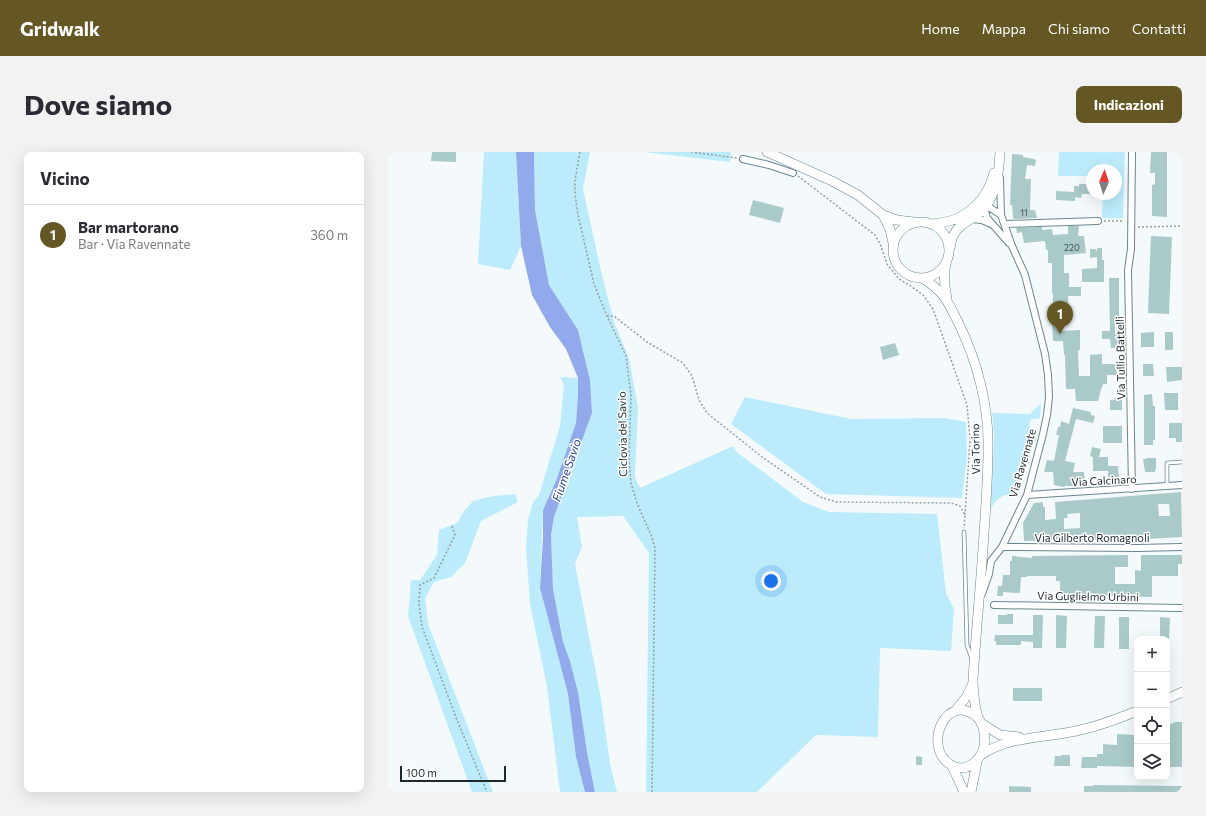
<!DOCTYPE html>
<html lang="it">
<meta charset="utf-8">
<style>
:root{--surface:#fff;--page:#f2f2f3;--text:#2b2b33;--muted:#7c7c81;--line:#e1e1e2;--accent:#655724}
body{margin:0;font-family:Commissioner,sans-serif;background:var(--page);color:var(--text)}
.controls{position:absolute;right:12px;bottom:12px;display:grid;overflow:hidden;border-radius:8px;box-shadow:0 4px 16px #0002}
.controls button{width:36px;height:36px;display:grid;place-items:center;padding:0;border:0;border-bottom:1px solid var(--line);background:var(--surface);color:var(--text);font:20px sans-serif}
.compass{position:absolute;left:698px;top:12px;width:36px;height:36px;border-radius:50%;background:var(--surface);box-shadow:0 4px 16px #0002;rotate:3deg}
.scale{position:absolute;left:12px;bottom:10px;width:106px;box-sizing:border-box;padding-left:4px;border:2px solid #1e292d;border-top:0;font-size:11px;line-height:14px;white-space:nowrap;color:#1e292d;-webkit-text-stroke:3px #fff;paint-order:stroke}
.you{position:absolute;left:383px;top:429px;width:14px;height:14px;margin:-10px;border:3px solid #fff;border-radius:50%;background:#1a73e8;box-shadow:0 0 0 6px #1a73e833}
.badge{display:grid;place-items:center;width:26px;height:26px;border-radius:50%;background:var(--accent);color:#fff;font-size:13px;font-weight:700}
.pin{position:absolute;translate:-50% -33px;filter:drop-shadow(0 1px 2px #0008)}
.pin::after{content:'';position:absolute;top:21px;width:14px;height:12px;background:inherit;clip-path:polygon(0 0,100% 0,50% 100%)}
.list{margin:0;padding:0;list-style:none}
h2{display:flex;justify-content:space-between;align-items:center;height:52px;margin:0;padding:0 16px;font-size:17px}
h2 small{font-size:13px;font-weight:400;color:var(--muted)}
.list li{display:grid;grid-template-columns:26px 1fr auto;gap:12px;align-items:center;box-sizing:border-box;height:60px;padding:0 16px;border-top:1px solid var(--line)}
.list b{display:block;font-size:15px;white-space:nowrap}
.list p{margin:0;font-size:13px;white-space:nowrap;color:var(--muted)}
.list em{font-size:13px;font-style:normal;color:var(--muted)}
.icon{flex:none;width:22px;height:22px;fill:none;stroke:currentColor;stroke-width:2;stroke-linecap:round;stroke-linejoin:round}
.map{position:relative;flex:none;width:794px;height:640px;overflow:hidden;border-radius:8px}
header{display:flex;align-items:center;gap:24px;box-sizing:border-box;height:56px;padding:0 20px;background:var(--accent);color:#fff}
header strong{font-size:19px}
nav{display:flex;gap:22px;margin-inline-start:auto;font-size:14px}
.intro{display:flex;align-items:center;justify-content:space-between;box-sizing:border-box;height:96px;padding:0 24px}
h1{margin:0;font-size:28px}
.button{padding:10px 18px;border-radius:8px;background:var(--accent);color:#fff;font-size:14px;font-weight:700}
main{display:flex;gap:24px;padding:0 24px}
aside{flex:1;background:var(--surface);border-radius:8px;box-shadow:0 4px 16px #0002}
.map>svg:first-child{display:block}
</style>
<header>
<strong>Gridwalk</strong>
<nav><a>Home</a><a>Mappa</a><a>Chi siamo</a><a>Contatti</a></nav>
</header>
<div class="intro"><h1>Dove siamo</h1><a class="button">Indicazioni</a></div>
<main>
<aside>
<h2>Vicino<small></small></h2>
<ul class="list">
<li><span class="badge">1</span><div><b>Bar martorano</b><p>Bar · Via Ravennate</p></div><em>360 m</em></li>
</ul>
</aside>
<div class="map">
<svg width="794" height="640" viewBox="0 0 794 640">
<rect width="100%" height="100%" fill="#f4fafc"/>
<!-- green -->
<path fill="#bcecfb" d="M96,0h32l5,94 -11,24 -32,-6z
M146,0h56l-7,37 18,82 13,51 15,36 9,50 -3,69 5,11 93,-42 5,7 65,49 26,10 108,2 9,79 8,16 -3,42 -71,-3 -2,89 -62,-2 -59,57h-111l3,-239 -26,-37 -46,1 5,30 -7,17 26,135 9,65 7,28h-22l-8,-40 -9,-60 -8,-31 -7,-19 -10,-53 -2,-54 3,-18 38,-104 -2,-33 -12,-50 -29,-45 -14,-75z
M256,0h87l-1,10z
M671,0h66l-2,66h-21l1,-24h13v-24h-24v6h-34z
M172,225l18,1v15l-2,30 -20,58 -13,29 -3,78 28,106 8,63 9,35h-25l-13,-105 -17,-83 -4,-56 2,-28 5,-18 6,-7 21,-69 4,-41z
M357,245l106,22 93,-1 22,4 1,36 -5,40 -136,-4 -95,-70z
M653,251l-1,15 -9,1 -2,10 8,1 -1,10 -7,9 -8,25 -7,10 -2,10c-10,0 -16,6 -21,14l3,-74 -2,-21 38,1z
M127,342l3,8 -37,19 -16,42 -14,14 -17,5 -9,16 3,26 65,168h-21l-64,-176 3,-36h9l17,-25 2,-25 18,-7 7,-12 9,-10 20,-5z"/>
<!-- water -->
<path fill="#92aaeb" d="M128,0h18l1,58 14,75 29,45 12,50 2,33 -38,104 -3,18 2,54 10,53 7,19 8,31 9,60 8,40h-10l-9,-35 -8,-63 -28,-106 3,-51v-27l13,-29 20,-58 2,-30v-15l-12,-29 -16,-22 -18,-32 -11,-49z"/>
<!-- building -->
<path fill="#a9cac9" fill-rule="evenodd" d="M44,0h24v10l-25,-1z
M763,0h16v65l-15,-1v-31l3,-1v-11h-5z
M624,2l11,1v2l11,2 2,1 -1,6 -8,-1 -2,14h6l-1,31h5l2,8 -22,1 -2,-1 -1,-13h-2z
M691,32h13v10h-10l-1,4 -6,-1v4l-19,-1v-9l18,1v-6h5z
M365,48l31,8 -4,15 -31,-8z
M680,74h11l-1,10h6l2,17 -22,2v18h5v14h12v9h-13l1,19h-9v16l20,-1v20h-2l1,26h11v-21l12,-1v10h14l1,11h-10v9h-4v3l-1,-1 -4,15h-22l-1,-12h-9l-1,-34h-1l-1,-14h-10l-1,-20h-2l-1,-10h4v-17h-1v-31h-4v-13h-2l-1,-9 -21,2 -2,-11 -5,1 -1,-5 26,-1v3l10,-1 1,6 15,-1z
M763,84l21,1 -3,77 -21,-1z
M709,96h5v12h2v22h-22v-13l15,-1v-11l-7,1v-9h6l1,3z
M721,126h10v44h-4v11h7v15h-11l-1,-9h-8v-8h8z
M766,180v15h-13v-14z
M777,180h8v18h-8z
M507,191l4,12 -16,5 -3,-13z
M755,212h10l1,12h-11z
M778,215h16v13l-15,2z
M776,241h14v17h-13z
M764,242l1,12h2v34h-2v5h-9v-50z
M726,246h8v12h-12v-10h5z
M685,256l18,4v3l4,1 -2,7 -17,-4 -11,42 10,2 -2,9h11l1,11h-10l-1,3h-9l-1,1 -10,-2 -1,-13h-9l3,-12 7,1 5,-26h-3l2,-8h2l1,-6 8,3z
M781,271h13v19h-6v-4h-7z
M715,274h19v17h-19z
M704,295l9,2 -2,8h9v9h10l1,11 -11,1v-7h-15v-14l-3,-1z
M758,306h10v12h-1v2h-10l-2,-13h3z
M793,340l1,45 -36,2v-1l-82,2v1h-10v-1l-30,1 -1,-18 11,-20 9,-1v5h2v13l11,-1 -1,-17zM770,352h11l1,12h-11zM692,361v15l-16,1v-11h4l-1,-4z
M740,403v12h-13v17h20v-14l6,1v-16h41v9h-4v12h-26v21l-92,-2v-14h-4v-5h-29v1h-6l-1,16 -17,-1v4h-6l1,-10h4l1,-11h7v-14h2v-5l20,2v-2z
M619,462h6v10h-15v-9h9z
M645,463h10l-1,33h-9v-6l-12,-1v4h-25v-4h-2l1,-6h38z
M668,463l11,1 -1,32h-10z
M707,464h10l-1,32h-10z
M731,465h10v32h-10z
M772,465l10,1 -1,21h-9z
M625,536h29v13h-29z
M787,570h7v45h-15v-37h2v-5z
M729,582l20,1v32l-40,-1v2h-16l1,-11h15v-3h6v-10l14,1z
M673,603h9v11h-16l1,-10h6z
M528,604l6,1v8h-6z
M705,633l89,1v6h-98v-6h9z
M621,634l22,1v5h-22z"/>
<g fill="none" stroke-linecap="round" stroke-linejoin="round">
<!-- service casing -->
<g stroke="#69868f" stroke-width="4.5">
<path id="service" d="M779,334v-23l15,-1
M576,380l3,113 5,14"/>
</g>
<!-- minor casing -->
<g stroke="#69868f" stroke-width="8">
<path id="minor" d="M355,7l26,6 24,8
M596,53h2l15,10
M596,55l3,11 22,25
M584,67l10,1 9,4
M617,72l93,-3
M744,337l-4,-219 3,-21 1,-97
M639,343l155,-10
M614,395l135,1 45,-1
M594,442l7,-20 2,-13 11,-14 25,-52 16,-61 4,-19 2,-18 -1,-22 -3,-21 -20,-79 -13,-29 -11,-31 -1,-37
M606,453l188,3"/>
</g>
<!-- secondary casing -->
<g stroke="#69868f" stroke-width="10">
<path id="secondary" d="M379,0l65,29 26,14 25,20 14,5 17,2
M495,63l7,14 3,14
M505 98a28 28 0 1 1 56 0a28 28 0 1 1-56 0Z
M544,72c9,-1 19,-2 28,-7 17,-9 29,-25 34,-44
M562,96c1,-4 1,-8 3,-12 6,-14 23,-17 32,-28 12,-17 14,-36 15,-56
M558,112c-3,13 -1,23 1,35
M534,126c22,13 26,24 37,46 18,37 30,82 29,124 0,28 -2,57 -4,85 -3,49 -8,98 -11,147 0,9 2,29 5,37 1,3 2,3 3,6 4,7 4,16 3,24 -4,14 -18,27 -33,18 -30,-18 -4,-76 27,-47
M779,547l15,-7
M567,559l12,-15 6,-13
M593,571l19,12 19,2
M593,603c28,-19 63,-17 95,-24 21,-4 41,-12 61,-20
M564,614l12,26
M583,640l6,-30"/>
</g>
<!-- path -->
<path stroke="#959ea0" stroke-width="1.5" stroke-dasharray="2 2" stroke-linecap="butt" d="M192,0l-5,28v14l3,21 16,69 13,32 19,40 5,39 -2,66 2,22 6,20 14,32 4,13 -3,244
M303,0l46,6
M410,24l77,59 6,11 6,18 12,15 13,8 11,8 10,14 34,96 3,35 -5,75
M716,69h20
M750,75l44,-1
M219,164h7l33,26 36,21 9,13 7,24 8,13 55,44 58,40 16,5 115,1 9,3 5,9 -1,13
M64,374l3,9 -21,43 -14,7 -1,19 3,23 35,93 30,72"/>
<!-- service -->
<use href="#service" stroke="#fff" stroke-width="3"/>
<!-- minor -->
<use href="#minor" stroke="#fff" stroke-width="6"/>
<!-- secondary -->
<use href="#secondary" stroke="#fff" stroke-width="9"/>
</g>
<g text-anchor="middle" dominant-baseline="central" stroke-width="3" stroke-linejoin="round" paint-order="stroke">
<!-- number labels -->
<g font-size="9" fill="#415154">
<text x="636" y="60">11</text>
<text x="684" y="95">220</text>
</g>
<!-- street labels -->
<g font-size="11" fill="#1e292d" stroke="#fff">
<text transform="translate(732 206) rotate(-91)">Via Tullio Battelli</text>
<text transform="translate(234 282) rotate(-91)">Ciclovia del Savio</text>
<text transform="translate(587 297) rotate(-91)">Via Torino</text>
<text transform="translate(634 311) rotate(-74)">Via Ravennate</text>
<text transform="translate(716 328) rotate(-3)">Via Calcinaro</text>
<text x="704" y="385">Via Gilberto Romagnoli</text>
<text transform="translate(700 444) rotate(1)">Via Guglielmo Urbini</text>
</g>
<!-- water labels -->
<g font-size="12" font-style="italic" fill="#2d438f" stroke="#fff">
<text transform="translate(178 318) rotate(-71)">Fiume Savio</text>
</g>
</g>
</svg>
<div class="controls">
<button>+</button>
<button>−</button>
<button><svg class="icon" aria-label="locate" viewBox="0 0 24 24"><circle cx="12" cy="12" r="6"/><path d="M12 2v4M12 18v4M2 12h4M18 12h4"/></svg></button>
<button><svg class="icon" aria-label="layers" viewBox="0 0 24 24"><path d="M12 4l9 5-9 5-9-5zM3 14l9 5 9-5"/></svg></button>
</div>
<svg class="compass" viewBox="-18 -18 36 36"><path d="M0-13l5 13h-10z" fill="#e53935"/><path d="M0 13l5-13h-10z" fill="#7c7c81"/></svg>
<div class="scale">100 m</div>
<div class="you"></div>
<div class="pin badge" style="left:672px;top:182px">1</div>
</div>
</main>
